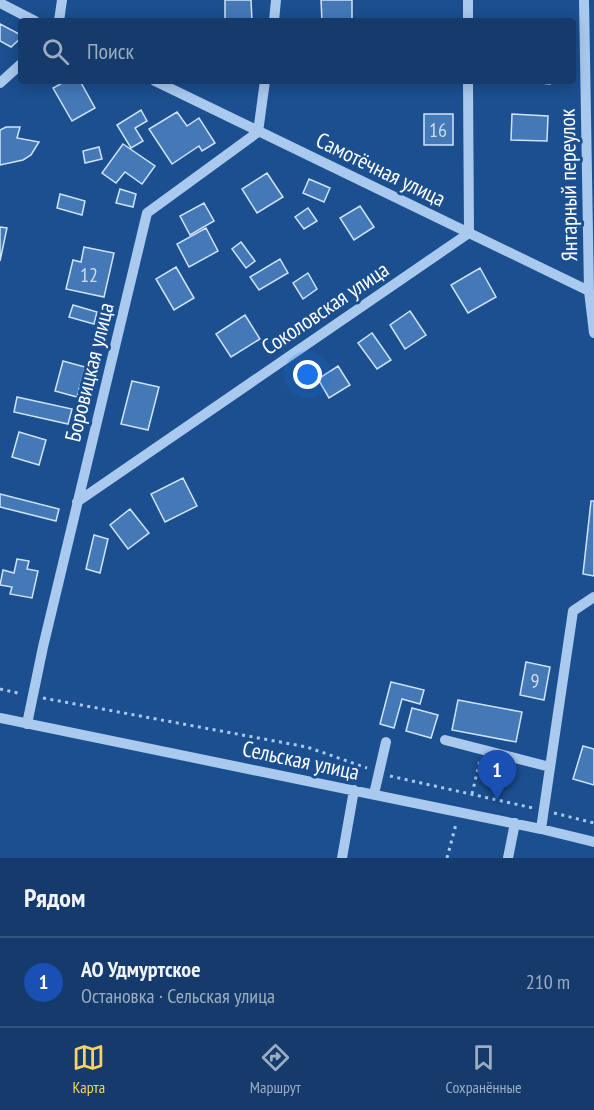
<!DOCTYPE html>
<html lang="ru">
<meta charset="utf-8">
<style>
:root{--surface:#143b6b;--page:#214673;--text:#f1f3f6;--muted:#9dadc1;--line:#33557e;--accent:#ffd166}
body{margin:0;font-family:"PT Sans Narrow",sans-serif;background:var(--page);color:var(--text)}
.you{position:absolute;left:308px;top:375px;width:21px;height:21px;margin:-15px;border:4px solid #fff;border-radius:50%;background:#1a73e8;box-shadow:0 0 0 9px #1a73e833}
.badge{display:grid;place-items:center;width:39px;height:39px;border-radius:50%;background:var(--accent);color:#fff;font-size:20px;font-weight:700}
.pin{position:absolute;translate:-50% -50px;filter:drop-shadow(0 2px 3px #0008)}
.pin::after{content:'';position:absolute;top:32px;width:21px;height:18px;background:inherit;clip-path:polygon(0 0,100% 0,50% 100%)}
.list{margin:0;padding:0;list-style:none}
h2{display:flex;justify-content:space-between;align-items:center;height:78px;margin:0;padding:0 24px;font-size:26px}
h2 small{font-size:20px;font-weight:400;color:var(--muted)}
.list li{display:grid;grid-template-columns:39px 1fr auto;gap:18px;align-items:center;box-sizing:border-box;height:90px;padding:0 24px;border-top:2px solid var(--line)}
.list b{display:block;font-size:22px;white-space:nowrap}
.list p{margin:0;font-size:20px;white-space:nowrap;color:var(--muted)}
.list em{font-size:20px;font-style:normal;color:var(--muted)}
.icon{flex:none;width:33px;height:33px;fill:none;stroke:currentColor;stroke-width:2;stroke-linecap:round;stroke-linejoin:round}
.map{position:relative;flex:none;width:594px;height:858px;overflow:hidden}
.search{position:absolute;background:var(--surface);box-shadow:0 3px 15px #0003;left:18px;right:18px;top:18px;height:66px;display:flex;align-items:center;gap:15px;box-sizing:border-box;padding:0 21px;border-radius:6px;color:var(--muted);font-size:22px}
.sheet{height:168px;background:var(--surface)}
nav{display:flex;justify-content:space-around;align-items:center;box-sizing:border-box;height:84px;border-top:2px solid var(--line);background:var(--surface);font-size:16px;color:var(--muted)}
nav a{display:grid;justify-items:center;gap:3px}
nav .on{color:var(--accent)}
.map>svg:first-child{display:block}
</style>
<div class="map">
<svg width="594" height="858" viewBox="0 0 594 858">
<rect width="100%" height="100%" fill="#1b4f8f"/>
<!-- building -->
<path fill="#4478b7" stroke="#cfe3fa" stroke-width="1.5" d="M225,0h26l1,21h-27z
M321,0h31v21h-30z
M0,24l21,11v3l-10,9 -11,-6z
M66,81h14l15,27 -23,13 -19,-33z
M519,81h31v3z
M141,110l6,11 -12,7 8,13 -12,7 -14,-23z
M177,112l10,14 12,-8 16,25 -13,8 -3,-5 -27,18 -23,-35z
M424,114h29v31h-29z
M512,114l36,2 -1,25 -36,-1z
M6,127h14l-3,11 22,4 -8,13 -8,5 -23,5v-35z
M123,144l32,22 -13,18 -17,-12 -9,11 -14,-10z
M99,147l3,12 -17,4 -2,-12z
M267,173l16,24 -26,16 -15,-24z
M309,179l21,9 -6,14 -21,-9z
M120,189l16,5 -3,13 -17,-4z
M60,194l25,7 -3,14 -25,-7z
M204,203l10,18 -24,14 -10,-19z
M360,206l14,21 -20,13 -14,-22z
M308,208l9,13 -13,8 -9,-12z
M0,227l7,1 -7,33z
M206,228l12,23 -29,16 -12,-23z
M241,242l14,19 -9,7 -14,-19z
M84,247l30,6 -10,44 -38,-8 7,-29 8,2z
M280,259l8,14 -29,17 -9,-13z
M176,267l18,31 -20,12 -18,-31z
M480,268l16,29 -28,16 -17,-28z
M308,273l9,16 -14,10 -10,-16z
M73,305l24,7 -3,12 -25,-7z
M410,311l16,24 -21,14 -15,-24z
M245,315l15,24 -29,18 -15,-23z
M372,333l19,27 -14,9 -19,-26z
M63,361l22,6 -8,30 -22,-6z
M338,366l12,19 -21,13 -11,-19z
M132,381l27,6 -11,43 -27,-6z
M17,397l55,12 -4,15 -54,-12z
M19,432l27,8 -7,25 -27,-8z
M183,478l14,28 -32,16 -14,-28z
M0,494l59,15 -3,12 -56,-14z
M591,501h3v75l-11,-2z
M130,509l19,24 -21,16 -18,-24z
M94,535l14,4 -8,34 -14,-4z
M17,559l12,2 -2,8 11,2 -6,27 -22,-4 2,-7 -12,-2 3,-15 11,3z
M526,662l24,5 -6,33 -24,-5z
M391,682l33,8 -4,14 -18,-5 -8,29 -14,-4z
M458,700l64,12 -6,30 -64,-12z
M412,708l26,7 -7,23 -25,-7z
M583,746l11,3v36l-21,-6z"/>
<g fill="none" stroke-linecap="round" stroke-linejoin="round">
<!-- path -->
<path stroke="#a9c9ee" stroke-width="3" stroke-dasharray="3 4.5" stroke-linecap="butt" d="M0,689l22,5
M43,698l264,49 60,21
M390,776l143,32
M472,794l8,-34
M554,813l40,10
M447,858l9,-34"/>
<!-- minor -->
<path stroke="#a9c9ee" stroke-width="10" d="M468,0v21
M584,0l5,291 5,42
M0,3l35,18
M59,21l3,-21
M274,21l2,-21
M155,81l434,210
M0,83l21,-19
M77,502l392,-269 -1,-152
M0,718l541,111 53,13
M27,724l16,-77 104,-434 111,-81 7,-51
M445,740l105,27
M374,794l12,-52
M541,829l32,-218 21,-14
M342,858l12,-68
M508,858l7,-35"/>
</g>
<g text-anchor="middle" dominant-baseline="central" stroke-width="6" stroke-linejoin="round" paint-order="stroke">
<!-- number labels -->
<g font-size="20" fill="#d0dded">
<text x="438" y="130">16</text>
<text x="89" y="275">12</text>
<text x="535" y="681">9</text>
</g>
<!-- street labels -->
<g font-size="22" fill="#fff" stroke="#1b4f8f">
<text transform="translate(381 169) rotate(26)">Самотёчная улица</text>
<text transform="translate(568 185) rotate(-91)">Янтарный переулок</text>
<text transform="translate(325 308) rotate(-34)">Соколовская улица</text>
<text transform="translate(89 372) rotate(-76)">Боровицкая улица</text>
<text transform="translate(301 760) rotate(12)">Сельская улица</text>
</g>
</g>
</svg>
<div class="you"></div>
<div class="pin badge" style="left:497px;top:800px;background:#1a4fb4">1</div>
<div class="search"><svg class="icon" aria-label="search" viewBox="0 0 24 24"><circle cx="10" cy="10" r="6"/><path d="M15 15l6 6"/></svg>Поиск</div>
</div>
<section class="sheet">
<h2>Рядом<small></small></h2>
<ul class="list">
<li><span class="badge" style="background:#1a4fb4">1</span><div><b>АО Удмуртское</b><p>Остановка · Сельская улица</p></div><em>210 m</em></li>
</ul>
</section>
<nav>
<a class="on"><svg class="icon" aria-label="map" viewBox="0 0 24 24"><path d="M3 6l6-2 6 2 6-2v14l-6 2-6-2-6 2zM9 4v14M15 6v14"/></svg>Карта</a>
<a><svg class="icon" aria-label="directions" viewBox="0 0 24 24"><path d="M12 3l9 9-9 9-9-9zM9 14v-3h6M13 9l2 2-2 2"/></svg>Маршрут</a>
<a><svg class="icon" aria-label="saved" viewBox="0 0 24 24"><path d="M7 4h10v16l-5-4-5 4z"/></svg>Сохранённые</a>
</nav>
